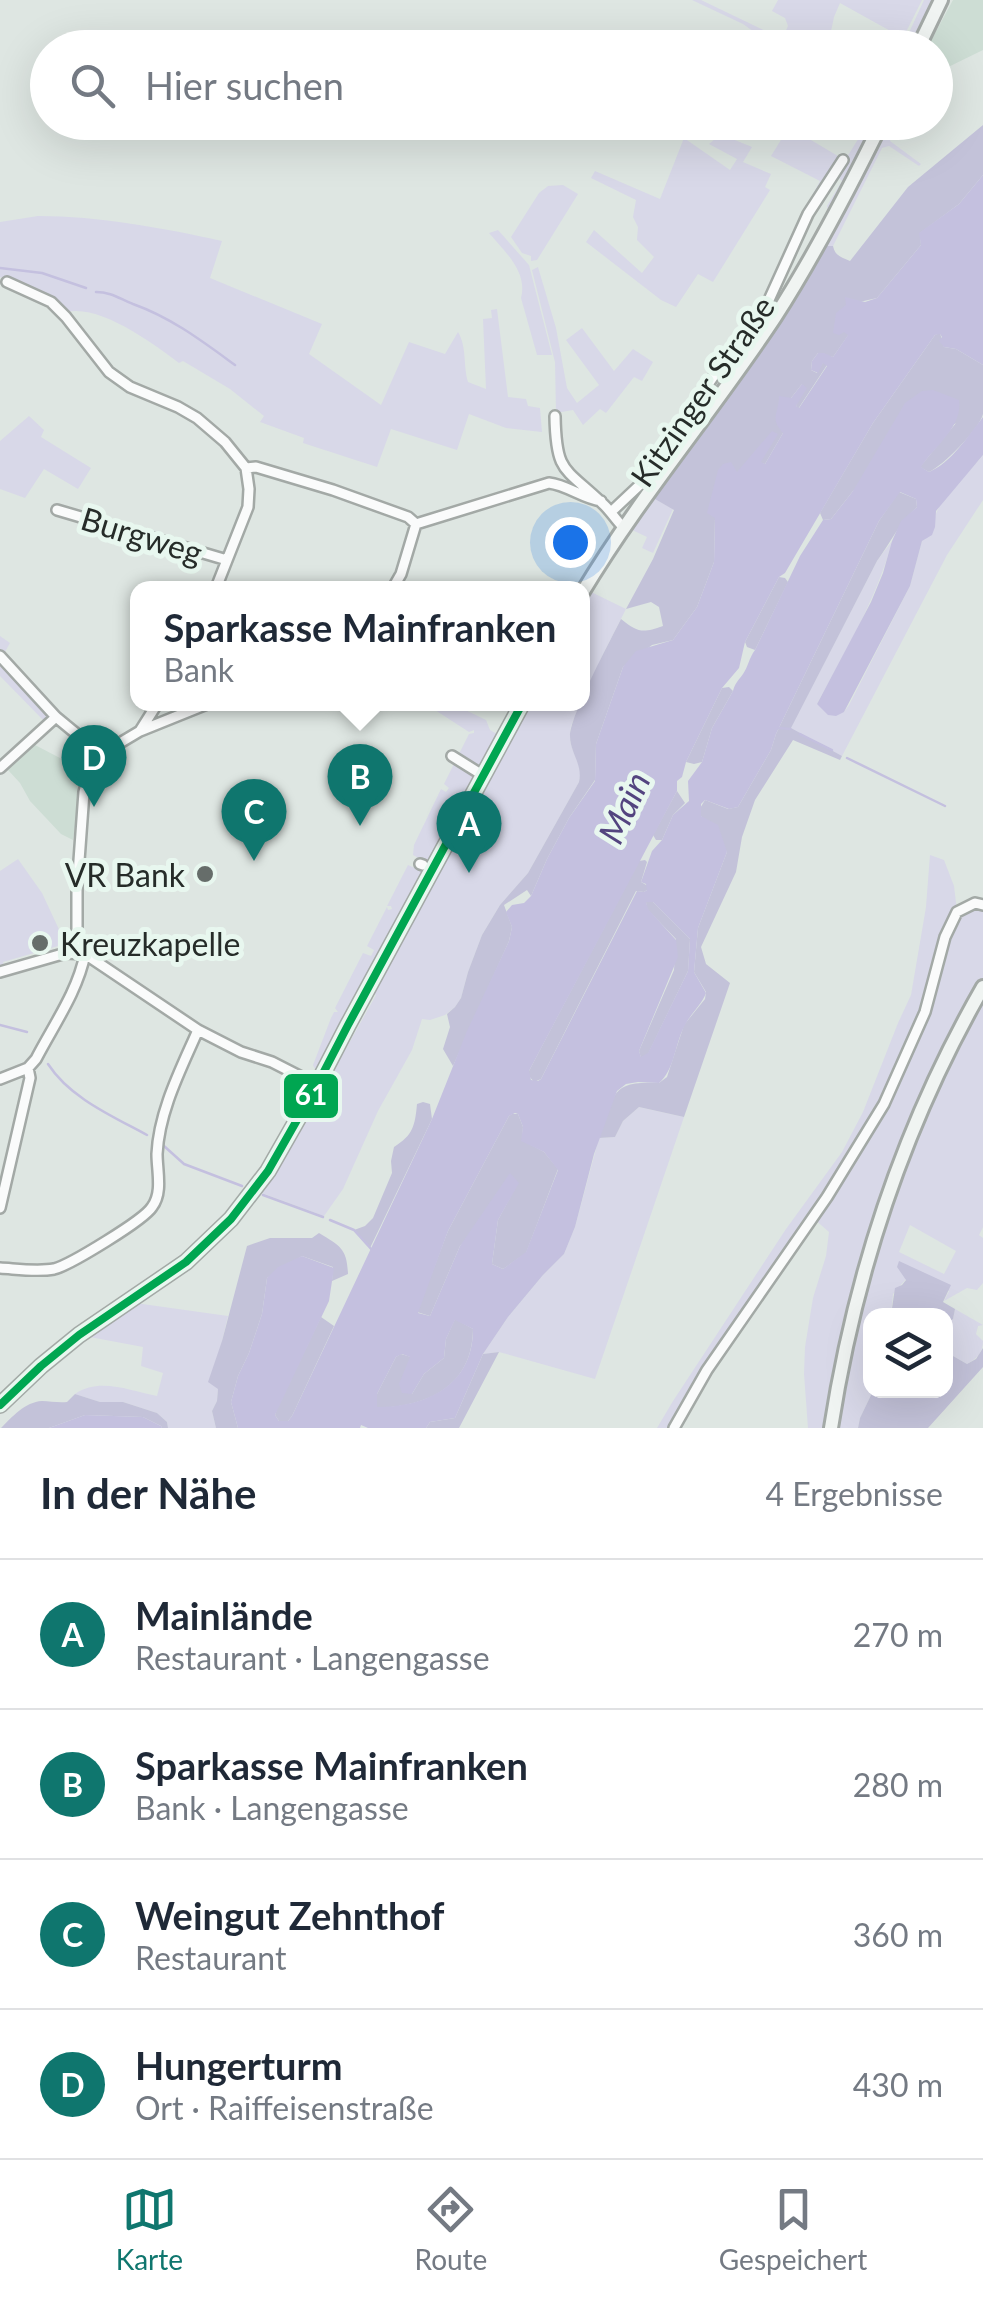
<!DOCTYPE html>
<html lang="de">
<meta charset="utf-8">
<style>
:root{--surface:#fff;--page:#f6f6f7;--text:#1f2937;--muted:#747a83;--line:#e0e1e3;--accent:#0f766e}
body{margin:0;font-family:Lato,sans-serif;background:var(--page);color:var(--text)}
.controls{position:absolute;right:30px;bottom:30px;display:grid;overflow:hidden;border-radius:20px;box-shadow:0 10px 40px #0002}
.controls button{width:90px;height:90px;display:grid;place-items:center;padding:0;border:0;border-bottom:2px solid var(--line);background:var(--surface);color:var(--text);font:50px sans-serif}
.you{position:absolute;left:570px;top:542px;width:35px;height:35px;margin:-25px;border:8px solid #fff;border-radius:50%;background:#1a73e8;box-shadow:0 0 0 15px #1a73e833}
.badge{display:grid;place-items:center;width:65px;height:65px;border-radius:50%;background:var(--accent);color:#fff;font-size:32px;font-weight:700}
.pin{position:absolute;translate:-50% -82px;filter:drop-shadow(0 2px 5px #0008)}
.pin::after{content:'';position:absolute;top:52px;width:35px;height:30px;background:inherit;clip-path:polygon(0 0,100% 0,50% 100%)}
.popup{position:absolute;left:130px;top:581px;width:460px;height:130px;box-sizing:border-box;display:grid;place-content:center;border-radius:20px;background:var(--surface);filter:drop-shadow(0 2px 8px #0005);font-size:32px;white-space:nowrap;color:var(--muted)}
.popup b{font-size:38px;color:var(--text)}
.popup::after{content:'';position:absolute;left:50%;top:100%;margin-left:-20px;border:20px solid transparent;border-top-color:var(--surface)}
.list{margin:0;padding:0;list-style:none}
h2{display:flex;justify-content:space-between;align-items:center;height:130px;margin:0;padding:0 40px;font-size:42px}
h2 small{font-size:32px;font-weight:400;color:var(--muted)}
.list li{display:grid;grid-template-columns:65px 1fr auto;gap:30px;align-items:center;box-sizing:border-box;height:150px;padding:0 40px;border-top:2px solid var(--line)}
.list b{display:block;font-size:38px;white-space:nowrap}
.list p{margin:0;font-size:32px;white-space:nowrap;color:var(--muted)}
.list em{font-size:32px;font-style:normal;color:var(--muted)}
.icon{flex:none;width:55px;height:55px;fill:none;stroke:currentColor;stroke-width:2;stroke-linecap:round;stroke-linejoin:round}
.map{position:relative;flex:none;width:983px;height:1428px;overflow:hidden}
.search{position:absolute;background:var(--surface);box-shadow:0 10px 40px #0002;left:30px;right:30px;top:30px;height:110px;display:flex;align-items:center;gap:25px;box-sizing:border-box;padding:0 35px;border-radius:55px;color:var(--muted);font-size:38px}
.sheet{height:730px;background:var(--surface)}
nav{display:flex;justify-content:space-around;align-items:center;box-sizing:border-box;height:140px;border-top:2px solid var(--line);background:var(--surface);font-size:28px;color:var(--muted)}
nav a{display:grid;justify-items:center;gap:5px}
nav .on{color:var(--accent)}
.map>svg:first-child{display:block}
</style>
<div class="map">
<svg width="983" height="1428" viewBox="0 0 983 1428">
<rect width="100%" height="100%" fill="#dee6e2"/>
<!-- built -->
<path fill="#cdddd4" d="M953,0h30v50l-47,23v-25h-9z
M35,745l48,25 -10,70 -12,-6 -31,-33 -10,-18 -12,-13z"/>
<!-- green -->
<path fill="#d8d8e8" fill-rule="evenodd" d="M692,0h9l81,39 6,-13 -3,-8 -13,-7 6,-11h144l-19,38 -63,-35 -6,14 -4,19 22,11 -85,1v-7l-24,-17z
M924,0h14l-23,47 -13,1z
M681,123h12l59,24 -9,15 28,12 -6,13 5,3 -57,92 -15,-8 -22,33 -15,-7 -75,-58 8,-12 48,43 12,-16 -17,-17 1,-13 -5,-10 3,-17 -45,-22 4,-7 65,28 24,-61 46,32 7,-11 -28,-15 6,-5 -21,-11 -3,1 -1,3 -3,-2 2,-4z
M868,123h11l-50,90 -2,-7 15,-25 -6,-6z
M884,123h14l-8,18 31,23 -2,2 -30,-20 -7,2 -49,98h-12z
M789,127l54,32 -26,39 -5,-2 8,-15 -49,-25z
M563,185l15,9 -36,58 -5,8 -6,1v-5l-9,-3 -11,-16 28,-44 9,-7z
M38,216c61,0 125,12 184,25l-12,37 112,46 -13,30 72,51 28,-63 36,12 13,-22c9,15 5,33 10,50l18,7 -3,-70 9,-1 -1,-8 6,-1 11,88 18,2 2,7 12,2 2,24 -36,-4 -37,-14 -12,36 -66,-21 -14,38 -74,-24 1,-5 -44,-16 4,-6 -34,-27 -47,-28 -4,2c-25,-19 -79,-59 -112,-51l-24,-18 -43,-17v-55z
M498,230l31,35 23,90h-15l-16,-57c7,-26 -16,-46 -32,-65z
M538,267l18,61 11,60 10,15 22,-18 -33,-45 16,-12 32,43 19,-22 20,13 -11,19 -8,-4 -28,36 -6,-4 -17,16 -10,-15 -17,3 -1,-51 -23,-92z
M29,416l15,14 -3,7 50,31 -13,21 -34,-20 -19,29 -25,-9v-48z
M983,455v45l-36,55 -105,201 -52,-27 87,-168 15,-20c-15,58 -47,110 -75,163l27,8 5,-7 61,-119 12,-45c14,-9 10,-13 14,-27 3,-12 37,-46 47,-59z
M648,495l25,14 -20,44 -11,-5 5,-11 -21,-10z
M585,589l41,20 -23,45 -20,47 -1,-108z
M0,636l10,7 -9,16 51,54 -8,8 -44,-45z
M436,704h17l33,16 4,10 14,8 18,-34h59c-4,9 -11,20 -11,30 -1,18 14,29 9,48l-51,91 -28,32 -18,30 -14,37 -7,26 -6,9 -10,8 -15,5 -8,-1 -10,31 -34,61 -35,78 -19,27 -62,-23 25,-39 89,-159 -8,-5 -44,79h-9l-2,-4 18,-47 3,-6h4l-3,-4 28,-55 8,3 3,-6 -7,-4 20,-39 1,3 4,-1 -1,-3h-4l21,-41 9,4 5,-9 -9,-5 1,-10 27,-56 5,3 3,-4 -5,-4 25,-50 5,-1v-3l-5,2 -34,-22 3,-4z
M930,855l14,5 10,26 3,25 26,-6v322l-4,8 4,3v45l-6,7 -10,-2 -23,13 5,-10 -43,-12 -13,15 -2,21 -21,1v74l3,1 -13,27 -2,10h-50l-4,-54 1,-27 8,-49 13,-42 3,-24 -16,-14 -139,210h-17l16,-27 113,-172 56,-77 21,-40 35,-89 13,-28 15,-88zM910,1225l46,26 -12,23 -45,-22z
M18,859l24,34 21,45 -5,8 -55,16 1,5 -4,2v-98z
M639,1107l45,10 -89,262 -96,-27 -16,2 25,-37 35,-42 21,-21 11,-27 24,-89 16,-1 8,-16z
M128,1302l100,14 -6,25 -5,60 -5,10 4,17h-48l-1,-6 -10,-9 -34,-11h-23l-25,-8c25,-17 55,-3 82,2l6,-23 -22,-7 2,-19 -64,-12z
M955,1309l28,16 -5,1 -2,8 7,7c0,12 -7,18 -16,23l-21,-12v-28l7,-5z"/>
<!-- forest -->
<path fill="#c3c2d9" d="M983,125v50l-24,29 -39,29 1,12 -44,53 -31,7 -2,26 5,3 -16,23 -15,-4 -6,8 -1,9 6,3 6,-11 4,3 -29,44 -2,-3 6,-22 -11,14 -8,35 -18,31 -4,-1 -46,55 -1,44 -17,45 -24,33 -21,5 -29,22 -27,77 -1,36 -26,38 -22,41 -16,37 -4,-6 -23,15 8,22 -3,14 -56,125 -10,-17 7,-22 -3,-13 8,-7 6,-9 7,-26 14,-37 18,-30 28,-32 51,-91c4,-18 -9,-29 -9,-46 0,-20 40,-95 51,-117 17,14 22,14 42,7l-4,-19 -8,-5 -25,7 27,-50 21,-49 -26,-15 172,-249h13c2,10 8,11 17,15l58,-74z
M940,333l4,14 12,2 27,16c0,15 0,34 0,49 -3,14 -40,52 -54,58l-9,-5 36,-44 -103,68 -22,28 -8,1 -3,-7 53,-90 62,-88z
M899,492l17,7 1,8c-17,15 -26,35 -40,54l-86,167 51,28 -2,4 -47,-20 -38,60 -13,37 -6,35 -35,75 5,17 24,19 -46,134 -45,-10 -16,14 -8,16 -16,1c16,-42 9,-58 60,-55l8,-6 17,-52 21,-26 1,-7 -12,-20 4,-44 29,-76 -26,-36 -2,-6 6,-10 23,9 10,-2 33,-57 5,-16 103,-213z
M779,577l6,1 3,4 -33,68 -8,-3 -2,-5z
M729,687l4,4 -21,37 -10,34 -8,2 -8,-2 36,-74z
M677,791l8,12 -12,12 -11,25h-6l-3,-5z
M645,860l2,2 -6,20 7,4 -1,4 -3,2 -8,-1 -95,188 -7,3 -5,-6v-5l110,-210z
M646,902h7l37,37 -2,32 -40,83 -7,4 -2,-7 35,-81 2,-31 -29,-30z
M423,1102l7,2 2,15 -62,129 -16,-18 11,-4 8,-8 19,-45 -1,-12 3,-14c19,-12 21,-21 23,-43z
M512,1114h6l5,13 -1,13 22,12 14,17 -32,84 -23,16 -11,-5 6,-44 20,-37 -58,63 -30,70 -13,-4 31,-81 61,-115z
M319,1233c21,13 28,15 29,41l-16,7 1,-14 -31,-11 -35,22 -5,36 -13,39 -11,23 -7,26 7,26h-22l-4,-17 5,-10 1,-12 -10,-7 14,-41 25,-95 23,-8h42z
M899,1261l52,24 -8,17 12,7 -2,10 -7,5v-8l-55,-1 4,-27 7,-3 4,-5 -9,-13z
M321,1317l13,9 -42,90 -4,5h-9l-4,-6 3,-9z
M455,1319l18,10c-1,58 -45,77 -96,79v-14l19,-37 5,-3 10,3 1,37 12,-20 20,-16 2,-19z
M983,1348v19l-55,61h-70l2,-10 13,-27 73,-1v-38l21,12 9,-5z
M499,1352l-40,76h-33l4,-6 25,-4 28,-64z
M75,1394l25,8h23l34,11 10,9 1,6h-6l-1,-2 -18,-9 -58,-2 -36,13h-48c11,-11 24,-26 41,-27 8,0 16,2 25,1z"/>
<!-- water -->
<path fill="#c4c0df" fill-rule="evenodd" d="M983,175v190l-27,-16 -12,-2 -5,-6 3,-4 -2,-3 -5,1 -62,88 -88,150 -6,4 -34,65 -6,26 -17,20 -36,74 -4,15 -5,4v10l-148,280 2,9 7,1 3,-2 96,-188 7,1 3,-2 -1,-6 -5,-2 11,-31 10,-11 11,-25 16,-14 -1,-20 14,-19 10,-34 21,-37c2,-8 5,-10 10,-17 5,-7 6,-16 12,-24l45,-94 23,-36 8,-1 22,-28 52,-88 17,-12 11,-1 26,10c4,27 -25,47 -38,67l8,5c22,-9 39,-36 54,-55v38l-47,56 -1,16 -3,8 -10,6 -12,45 -66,126 -8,4 -8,-1 -11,-11 54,-102 12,-29 9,-32 9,-20 16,-14 -1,-8 -16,-7 -21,29 -103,213 -5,16 -33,57 -9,2 -24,-9 -4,4v12l17,9 9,27 -29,76 -4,44 12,21c-5,13 -17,22 -23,36 -8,17 -9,41 -24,54l-21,-1 -12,2 -9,7 -23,63 -19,73 -11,27 -21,21 -35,42 -25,37 -28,64 -25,4 -4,6h-58l-7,-3 -1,3h-122l-7,-26 7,-26 11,-23 13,-39 5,-36 11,-11 24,-11 32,12 -5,33 -54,114 4,6h9l4,-5 140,-297 35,-88 42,-90 3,-14 -6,-15 6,-7 12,-2 7,-7 16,-37 22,-41 26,-37 1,-37 27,-77 13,-16 37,-11 24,-33 17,-45 1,-44 -8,-5 11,-43 5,-6 8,-2 6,10 35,-41 6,3 -17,28 4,2 18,-31c-14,-16 -4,-19 -4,-37l12,2 11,-14 5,4 -11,18 3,2 28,-42 -4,-3 -5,10 -7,-3 1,-9 6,-8h6l9,4 15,-22 -4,-3 -5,3 -6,-2 3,-20 10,-8 -1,-8 20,5 12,-4 44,-53 -2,-12 40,-29zM646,902h7l37,37 -2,32 -40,82 -7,4 -2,-6 39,-94 -2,-17 -28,-31zM515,1113l3,1 5,13 -2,14 23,11 14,18 -32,82 -23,17 -11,-5 6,-44 21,-37 -9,-10 -50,73 -30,70 -12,-3 30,-82 61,-115zM455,1320l18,9c0,56 -46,78 -96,78v-13l19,-37 6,-3 8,3 -11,27 3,9 10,1 12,-20 20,-16 2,-19z
M85,1415l58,2 18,9 1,2h-113z"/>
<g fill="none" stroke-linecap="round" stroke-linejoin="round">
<!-- stream -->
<path stroke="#c4c0df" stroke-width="2.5" d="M0,268l42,5 44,15
M96,292c15,0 24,7 37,12 39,14 69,37 102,61
M779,728l11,1
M800,734l32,16
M847,758l98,48
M0,1025l27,7
M48,1064c22,34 64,52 99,71
M164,1146l20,18 58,22
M263,1195l60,22
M330,1220l24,10 18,20"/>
<!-- street casing -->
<g stroke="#a3a9a6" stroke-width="14">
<path id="street" d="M7,282l44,20 15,15 43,55 21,15 48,20 19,11 28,24 21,26 3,21 -1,18 -32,81
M555,416c1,57 9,51 47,87 8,7 13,16 21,24
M246,468l10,-1 77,23 75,27 8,7
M57,510l170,50
M611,512l34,-32 24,-40 47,-67 32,-38 16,-24 44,-97 35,-54
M416,524l133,-41c18,2 33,15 52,18
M393,588l8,-14 15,-50
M0,656l56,61 23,19 14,23
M140,731l67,-27
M452,756l32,20
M93,759l-9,33 -7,96v47l8,19 113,76 43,22 31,10 45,23
M93,759l47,-28 17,-27
M0,768l56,-51
M420,864l3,1
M0,972l66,-19 19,1
M0,1079l28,-11 8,-9c17,-33 42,-68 49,-105
M0,1208l30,-130 -2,-10
M0,1268c17,1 37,4 54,1 16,-4 90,-49 98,-62 11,-14 5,-36 5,-53 2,-43 24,-85 41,-124
M674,1428l33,-58 120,-173 57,-93 41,-92 20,-75 12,-25 18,-9 8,2"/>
</g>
<!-- secondary casing -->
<g stroke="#a3a9a6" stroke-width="18">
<path id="secondary" d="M918,48l23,-48
M582,593c58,-97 131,-182 193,-276 40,-62 74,-128 107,-195
M0,1405l41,-39 38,-31 107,-73 45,-43 37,-48 49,-86 31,-60 174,-321
M831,1428c24,-155 74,-305 152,-441"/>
</g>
<!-- street -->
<use href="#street" stroke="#fafbfb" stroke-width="9"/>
<!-- secondary -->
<use href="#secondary" stroke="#f0f4f2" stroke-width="12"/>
<!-- bus-1 casing -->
<g stroke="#e8f7ef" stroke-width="15">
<path id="bus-1" d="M0,1405l41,-39 38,-31 107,-73 45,-43 37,-48 49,-86 31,-60 174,-321"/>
</g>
<!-- bus-1 -->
<use href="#bus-1" stroke="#00a651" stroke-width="8"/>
</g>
<!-- markers -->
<g fill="#666d6a" stroke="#e8f7ef" stroke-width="4">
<circle cx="205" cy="874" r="10"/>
<circle cx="40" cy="943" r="10"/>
</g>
<g text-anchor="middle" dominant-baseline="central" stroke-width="10" stroke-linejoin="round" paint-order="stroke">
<!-- street labels -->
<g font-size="32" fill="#262c29" stroke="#e8f7ef">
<text transform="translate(702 391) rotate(-55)">Kitzinger Straße</text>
<text transform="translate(142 535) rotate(17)">Burgweg</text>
</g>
<!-- poi labels -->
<g font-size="32" fill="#262c29" stroke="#e8f7ef" text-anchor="end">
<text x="185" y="874">VR Bank</text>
<text x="60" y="943" text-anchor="start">Kreuzkapelle</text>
</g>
<!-- water labels -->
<g font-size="35" font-style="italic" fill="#53447f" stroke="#e8f7ef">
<text transform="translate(623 807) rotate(-65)">Main</text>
</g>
</g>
<rect stroke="#e8f7ef" stroke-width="4" x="282" y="1072" width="58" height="48" rx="10" fill="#00a651"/>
<g font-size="28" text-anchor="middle" font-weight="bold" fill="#fff">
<text x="311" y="1105">61</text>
</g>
</svg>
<div class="controls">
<button><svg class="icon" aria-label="layers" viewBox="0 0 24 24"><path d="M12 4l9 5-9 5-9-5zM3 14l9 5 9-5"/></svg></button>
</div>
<div class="you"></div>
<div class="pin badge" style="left:469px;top:873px">A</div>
<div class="pin badge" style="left:360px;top:826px">B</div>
<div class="popup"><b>Sparkasse Mainfranken</b>Bank</div>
<div class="pin badge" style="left:254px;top:861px">C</div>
<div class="pin badge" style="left:94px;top:807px">D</div>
<div class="search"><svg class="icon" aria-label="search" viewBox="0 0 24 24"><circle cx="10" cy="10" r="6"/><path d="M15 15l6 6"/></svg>Hier suchen</div>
</div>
<section class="sheet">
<h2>In der Nähe<small>4 Ergebnisse</small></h2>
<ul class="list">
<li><span class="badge">A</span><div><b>Mainlände</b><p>Restaurant · Langengasse</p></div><em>270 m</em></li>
<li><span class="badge">B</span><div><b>Sparkasse Mainfranken</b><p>Bank · Langengasse</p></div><em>280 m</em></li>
<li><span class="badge">C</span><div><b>Weingut Zehnthof</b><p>Restaurant</p></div><em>360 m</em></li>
<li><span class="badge">D</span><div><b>Hungerturm</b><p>Ort · Raiffeisenstraße</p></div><em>430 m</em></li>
</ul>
</section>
<nav>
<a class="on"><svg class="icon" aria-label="map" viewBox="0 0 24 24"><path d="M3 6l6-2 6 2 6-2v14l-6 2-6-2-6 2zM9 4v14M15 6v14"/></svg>Karte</a>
<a><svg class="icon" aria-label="directions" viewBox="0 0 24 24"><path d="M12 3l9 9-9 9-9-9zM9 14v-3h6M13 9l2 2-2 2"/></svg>Route</a>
<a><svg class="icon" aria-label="saved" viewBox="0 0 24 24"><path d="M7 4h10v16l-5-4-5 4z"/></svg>Gespeichert</a>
</nav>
